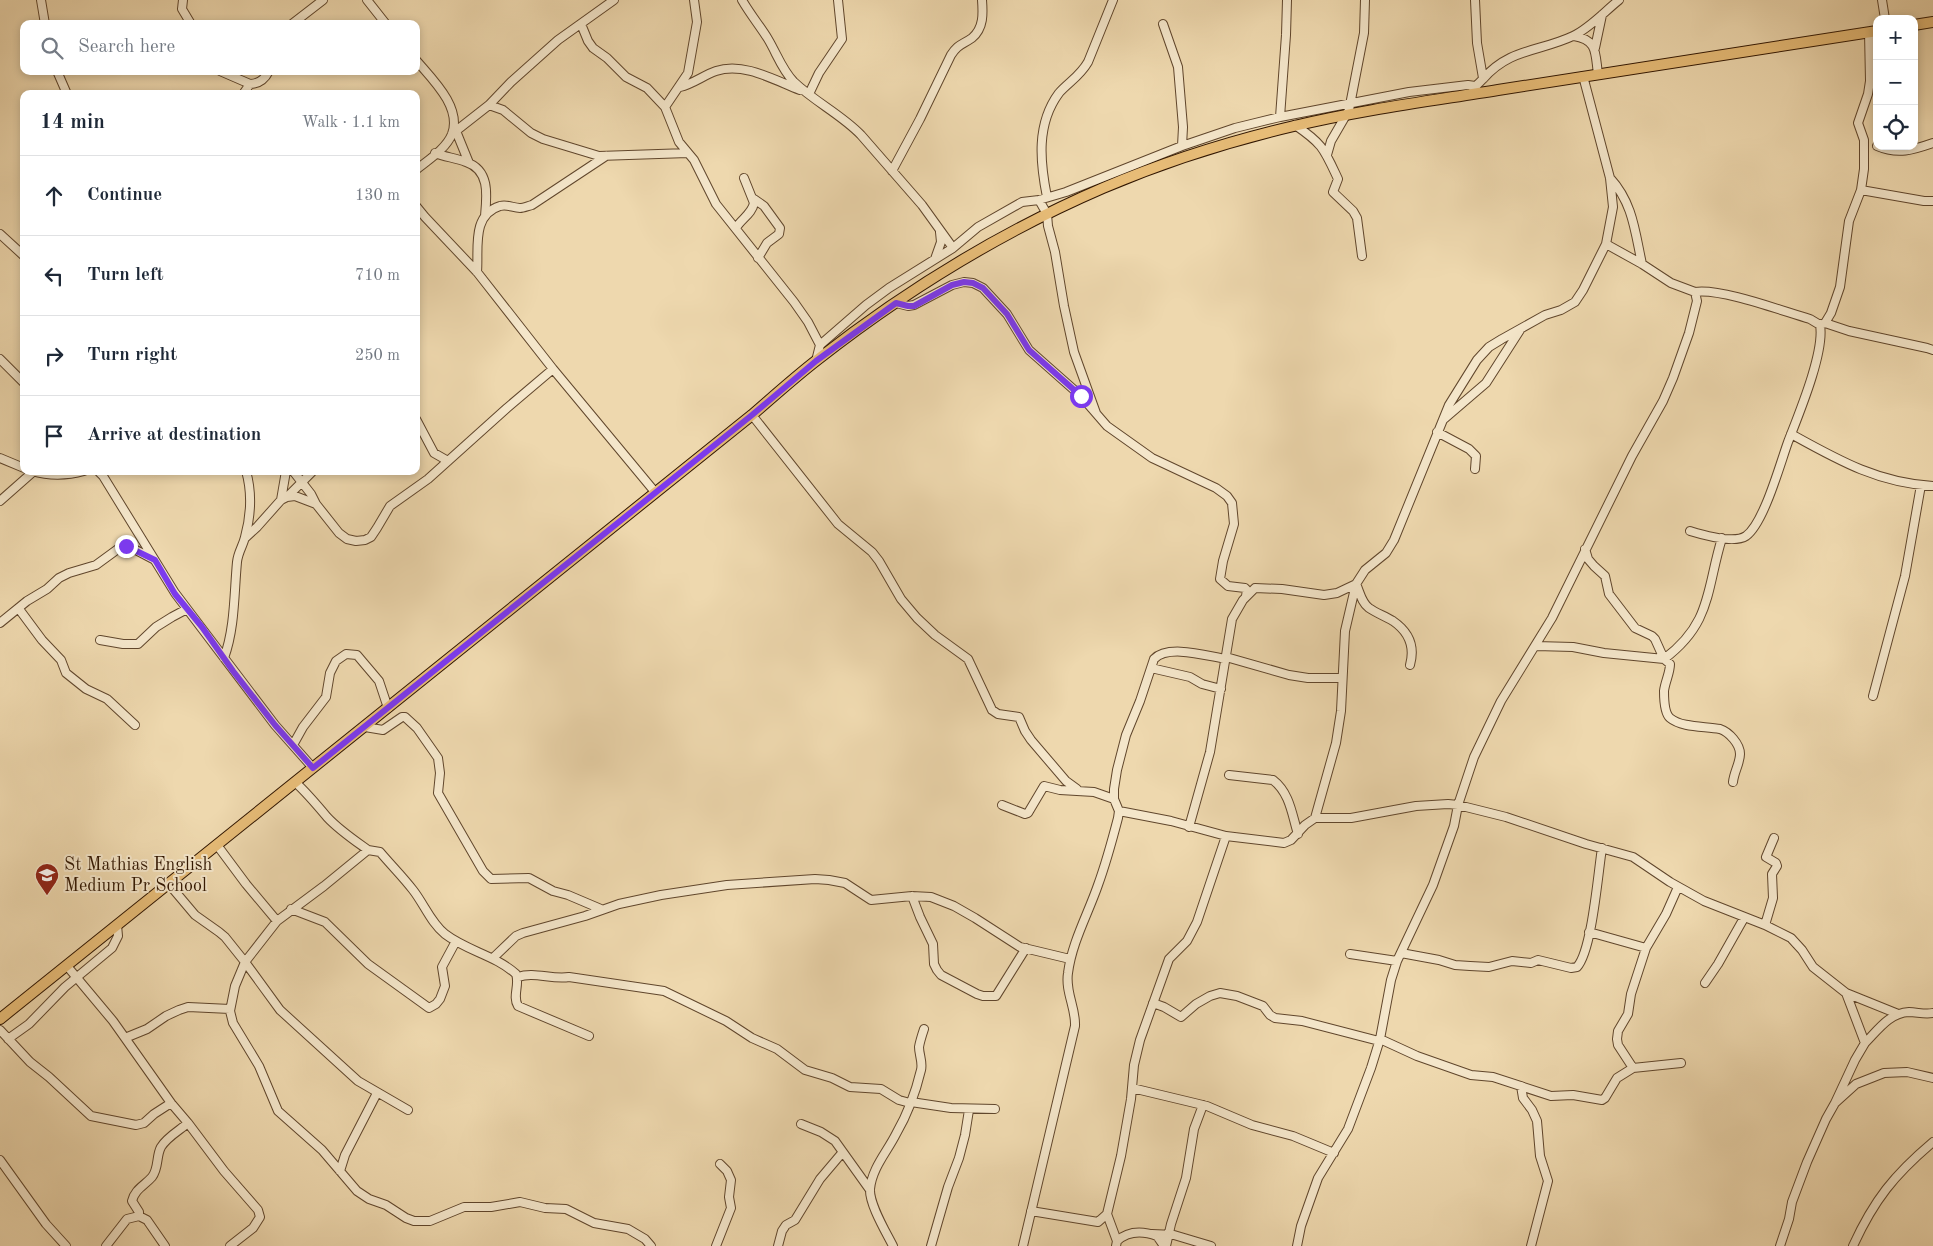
<!DOCTYPE html>
<meta charset="utf-8">
<style>
:root{--surface:#fff;--page:#f6f6f7;--text:#1f2937;--muted:#747a83;--line:#e0e1e3}
body{margin:0;font-family:"Old Standard TT",serif;background:var(--page);color:var(--text)}
.controls{position:absolute;right:15px;top:15px;display:grid;overflow:hidden;border-radius:10px;box-shadow:0 2px 8px #0003}
.controls button{width:45px;height:45px;display:grid;place-items:center;padding:0;border:0;border-bottom:1px solid var(--line);background:var(--surface);color:var(--text);font:25px sans-serif}
.stop{position:absolute;width:15px;height:15px;margin:-11px;border:4px solid #7c3aed;border-radius:50%;background:#fff}
.stop.end{background:#7c3aed;border-color:#fff;box-shadow:0 1px 5px #0008}
.list{margin:0;padding:0;list-style:none}
h2{display:flex;justify-content:space-between;align-items:center;height:65px;margin:0;padding:0 20px;font-size:21px}
h2 small{font-size:16px;font-weight:400;color:var(--muted)}
.list li{display:grid;grid-template-columns:32px 1fr auto;gap:15px;align-items:center;box-sizing:border-box;height:80px;padding:0 20px;border-top:1px solid var(--line)}
.list b{display:block;font-size:19px;white-space:nowrap}
.list em{font-size:16px;font-style:normal;color:var(--muted)}
.icon{flex:none;width:28px;height:28px;fill:none;stroke:currentColor;stroke-width:2;stroke-linecap:round;stroke-linejoin:round}
.map{position:relative;flex:none;width:1933px;height:1246px;overflow:hidden}
.search{position:absolute;background:var(--surface);box-shadow:0 2px 8px #0003;left:20px;top:20px;width:400px;height:55px;display:flex;align-items:center;gap:12px;box-sizing:border-box;padding:0 18px;border-radius:10px;color:var(--muted);font-size:19px}
.panel{position:absolute;background:var(--surface);box-shadow:0 2px 8px #0003;left:20px;top:90px;width:400px;height:385px;border-radius:10px}
.map>svg:first-child{display:block}
</style>
<div class="map">
<svg width="1933" height="1246" viewBox="0 0 1933 1246">
<rect width="100%" height="100%" fill="#eed8ae"/>
<filter id="stains"><feTurbulence type="fractalNoise" baseFrequency=".004" numOctaves="4"/><feColorMatrix values="0 0 0 0 .2 0 0 0 0 .09 0 0 0 0 .02 0 0 0 .5 -.17"/></filter>
<radialGradient id="worn" r=".72"><stop offset=".6" stop-color="#630" stop-opacity="0"/><stop offset="1" stop-color="#630" stop-opacity=".3"/></radialGradient>
<g fill="none" stroke-linecap="round" stroke-linejoin="round">
<!-- minor casing -->
<g stroke="#60462c" stroke-width="10">
<path id="minor" d="M41,0l4,24
M183,0l-1,9 9,15
M367,0l19,24
M742,0c8,14 18,26 26,39 9,15 14,31 26,43 21,20 48,33 67,53l61,70 31,43
M1475,0l2,43 6,35
M1882,0l3,19
M292,24l31,-24
M581,24l7,17 5,7 14,10 19,19 21,11 18,19 14,35 15,18 22,44 78,98 14,20 12,23
M1163,24l15,43 5,60 -1,19
M1574,36c24,4 21,17 24,38
M1595,48l7,-33
M416,60c16,19 46,47 36,74 -6,15 -24,26 -36,36
M57,71l10,23
M220,71l30,13c9,0 15,-5 19,-13
M680,87c13,-3 24,-12 36,-16 28,-9 58,9 84,19
M1473,91c2,-5 6,-8 10,-12 27,-31 56,-27 90,-43 17,-8 31,-24 46,-36
M243,94l7,-10
M809,94l10,-21 23,-34 -4,-39
M489,105l14,5 28,23 12,6 56,17 89,-3
M665,107l23,-34 9,-51 -3,-22
M1280,117l6,-82 1,-35
M1295,125c28,19 29,24 43,54l-5,13 20,19 4,7 5,38
M456,131l13,32
M452,134l37,-29 22,-23 47,-42 56,-40
M1877,146c21,9 36,4 56,-3
M435,153c10,4 21,5 31,9 24,8 21,33 19,54
M1327,155l4,-14 18,-31 15,-77 1,-33
M892,171l28,-52 31,-64c7,-11 11,-10 21,-17 12,-10 11,-25 10,-38
M1610,178c23,25 25,54 32,86
M1861,190l63,11h9
M1047,197c-7,-35 -11,-73 12,-104 10,-11 21,-17 29,-31l25,-62
M754,199l10,7 16,22 -1,6 -12,9 -9,15
M1039,200l8,14 1,12 7,26 9,54 10,46 22,61
M416,206l9,11 52,55 76,97 102,123
M736,228c5,-9 16,-14 18,-25l-10,-25
M0,234l24,22
M935,259l6,-17 -1,-10
M477,272c2,-23 -6,-57 23,-66 8,-2 13,2 20,2 3,0 8,-2 12,-3l74,-49
M896,303l12,3 6,-1 38,-20 12,-3 9,1 10,5 24,26 22,36 52,46 26,30 45,32 64,30 11,8 5,7 2,21 -11,37 -3,18 8,7 17,2 2,2 -1,6
M1825,323l24,8 78,17 6,2
M1820,325l5,-2 6,-10 9,-26 9,-66 12,-31 3,-21v-29l-6,-17 10,-29 2,-13 -1,-49
M0,359l24,24
M816,361l4,-16 46,-40 23,-17 64,-40 25,-21 44,-25 17,-2 27,-8 116,-46 53,-18 45,-11 129,-25 59,-7 7,1
M752,415l86,109 34,28 7,9 22,38 16,19 18,17 33,24 24,51 6,4 21,3 6,14 6,9 35,41 11,8
M416,419l18,34 14,8
M1444,419l42,-36 34,-53
M1437,432l32,17 7,7 -1,13
M1791,434c47,26 87,49 142,52
M0,458l24,10
M32,471c17,5 34,5 52,0
M98,471l5,5 72,117 100,132 38,43
M293,471l18,23 5,10
M287,497l26,-26
M281,500l5,-29
M0,501l34,-30
M1690,531c13,4 44,13 56,5 18,-13 34,-72 42,-94 10,-26 37,-90 32,-117l-10,-6c-28,-8 -89,-31 -115,-27
M245,538l12,-11 24,-27 6,-3 8,-1 21,8 23,29 8,6 9,2 9,-1 6,-3 6,-9 13,-22 38,-27 79,-71 46,-39
M1585,549l3,10 6,7 11,10 4,18 26,34 17,8 3,3 9,20 6,5c0,9 -5,18 -6,27 0,7 0,22 6,27 12,10 36,8 50,11 9,3 20,15 20,25 0,9 -6,18 -7,28
M19,609l23,31 19,20 5,13 20,16 21,10 28,26
M0,623l27,-22 20,-12 12,-11 10,-5 27,-8 26,-19 10,2 21,11
M100,640l23,4h15l18,-17 16,-10 15,-8
M1536,646l37,1 31,6 60,6c48,-36 42,-69 58,-121
M1226,657l63,18 19,3h34
M224,658c11,-30 10,-64 13,-96 1,-10 6,-16 8,-25 6,-22 7,-45 1,-66
M1151,668l39,9 12,7 19,5
M1873,696l32,-120 16,-91
M365,727l18,3 19,-13h3l12,11 21,30 2,15 -2,20 45,78 8,8 38,-1 24,13 15,4 33,14
M293,745l10,-18 23,-30 4,-24 6,-12 10,-7 11,1 22,26 9,27
M1229,775l44,5c17,13 19,35 25,54
M295,782c12,11 22,23 32,35 12,13 27,23 41,33
M1002,805l23,9 3,-1 16,-27 16,4 34,2 20,7
M1119,811l52,10 55,15 58,7 7,-3 14,-15 10,-7h36l65,-12 32,-2 10,1 48,12 80,27 47,13 37,25 34,19 61,24 26,13 11,12 11,17 33,26 19,50 -10,17 -20,43
M1315,818l21,-75 5,-32 4,-80 11,-47c4,8 5,18 13,24 7,5 16,8 24,13 16,11 22,26 17,44
M1189,827l21,-75 22,-133 11,-19 12,-12 27,1 42,6 13,-2 19,-9 9,-14 21,-17 8,-13 55,-135 28,-45 12,-13 13,-8 43,-24 16,-5 14,-8 8,-12 23,-46 7,-37 -3,-29 -27,-102
M217,845l29,39 31,37
M168,883l27,32 24,17 6,5 20,25 35,48 78,71 50,29
M912,896l8,21 13,27 1,20 3,6 4,5 36,19 6,2h13l30,-48
M291,909l34,13 43,42 61,44 7,-4 4,-5 5,-13 -3,-19 14,-26
M1765,925l8,-27 -1,-24 5,-8 -1,-3 -10,-6 8,-19
M1589,932l57,16 20,-34 12,-27
M1401,953l38,7 16,5 15,1 19,1 23,-6 19,2 7,-3 33,8 6,-1c15,-16 21,-94 25,-119
M1350,954l47,7
M493,958l23,-22 7,-3 62,-17 34,-12 42,-9 66,-10 88,-6 14,1 16,3 26,17 41,-4 19,1 23,9 21,12 45,29 50,12
M67,966l46,55 58,82 17,20 36,48 34,39 2,7 -7,11 -23,18
M518,977c16,-6 34,3 51,0l95,14 62,30 26,17 25,11 28,21 27,8 18,9 31,2 18,11 11,3
M1705,983l13,-19 26,-46
M1846,993l52,21
M1153,1003l11,4 17,10 15,-13 14,-8 10,-3 17,3 26,10 7,9 5,3 27,3 77,20
M0,1030l30,32 19,15 42,39 45,9 8,-2 10,-9 17,-11
M589,1036l-71,-30c-6,-10 2,-21 -2,-32 -21,-19 -49,-23 -71,-40 -14,-11 -21,-30 -32,-44 -10,-13 -22,-25 -33,-38l-12,-2 -44,36 -47,35 -32,41 -10,24 -5,25 3,12 26,43 19,45 44,39 35,41 12,8 17,6 20,13 8,3h16l34,-14h27l29,-5 25,6 21,1 28,14 34,6 17,10 6,7
M125,1038l22,-9 19,-13 13,-6 9,-3 42,2
M8,1039l21,-15 36,-37 47,-39 6,-12 -1,-11
M1380,1039l37,17 54,19 22,2 58,19 22,-1 29,5 3,-2 12,-20 16,-10 48,-5
M1865,1043c13,-13 24,-30 44,-31 8,0 16,3 24,1
M1633,1068l-15,-23 -1,-6 1,-8 10,-17 3,-20 15,-46
M1521,1086l2,12 9,12 5,11 3,35 8,25 -17,65
M1132,1088l75,18 45,19 41,11 41,17
M911,1102l40,6 44,1
M801,1124l20,8 14,9 35,49
M0,1160l46,64 20,22
M340,1171l5,-16 32,-62
M1031,1211l67,11 9,-8
M139,1216v-4l-7,-11c3,-12 12,-15 20,-24 7,-9 4,-21 9,-30 6,-10 19,-17 27,-24
M1152,1234l22,1 37,11
M1117,1241c11,-10 26,-10 40,-5l7,10
M106,1246l21,-27 12,-3 8,4 18,26
M716,1246l15,-38 -2,-11 2,-17 -4,-9 -7,-7
M778,1246l4,-15 4,-6 9,-5 25,-41 22,-26
M893,1246c-7,-14 -24,-42 -23,-57 2,-21 17,-37 26,-55 11,-19 20,-43 25,-64 2,-8 -2,-15 -2,-23 1,-6 3,-12 5,-18
M931,1246l17,-59 11,-29 6,-23 4,-25
M1023,1246l52,-220c1,-18 -10,-34 -7,-53 4,-31 20,-59 30,-88 8,-22 14,-44 20,-67l1,-7 -5,-12v-10l3,-19 9,-35 14,-34 14,-42c14,-15 53,-3 72,0
M1116,1246l1,-5 -10,-27 14,-58 10,-57 3,-34 6,-25 29,-81 18,-18 10,-19 29,-86
M1166,1246l5,-22 15,-46 8,-49 9,-24
M1297,1246l4,-20 17,-48 30,-49 23,-61 9,-29 11,-59 6,-19 36,-76 21,-59 4,-21 16,-48 27,-56 51,-83 80,-162 31,-55 10,-23 16,-45 8,-32 -2,-9 -24,-9 -29,-19 -36,-20
M1780,1246l9,-27 3,-17 15,-40 19,-43 9,-16 21,-19 28,-11 23,-1 26,6
M1853,1246c21,-46 41,-71 80,-104"/>
</g>
<!-- major casing -->
<g stroke="#311600" stroke-width="12">
<path id="major" d="M1914,25l19,-3
M0,1019l752,-604c22,-19 43,-38 65,-55 88,-69 184,-128 286,-172 61,-26 127,-47 191,-62 67,-16 136,-25 204,-36 126,-20 252,-40 379,-59"/>
</g>
<!-- minor -->
<use href="#minor" stroke="#f4e6ca" stroke-width="8"/>
<!-- major -->
<use href="#major" stroke="#e7bc77" stroke-width="10"/>
</g>
<g fill="none" stroke-linecap="round" stroke-linejoin="round">
<!-- route -->
<path stroke="#7c3aed" stroke-width="6" d="M126,546l29,14 20,34 27,33 31,44 42,54 38,43 439,-353 64,-54 80,-58 12,3h6l38,-21 12,-3 9,1 10,5 24,26 22,36 52,46"/>
</g>
<!-- icons -->
<defs>
<g id="school-pin" transform="scale(1.25)"><path d="M0 17L-7.5 6A9.5 9.5 0 1 1 7.5 6Z" fill="#8f2418" stroke="#f4e6ca"/><path d="M0-5L7-2L0 1L-7-2ZM-4 1L0 2.5L4 1V4Q0 6-4 4Z" fill="#fff"/></g>
</defs>
<g fill-rule="evenodd">
<use href="#school-pin" x="47" y="875"/>
</g>
<g text-anchor="middle" dominant-baseline="central" stroke-width="4" stroke-linejoin="round" paint-order="stroke">
<!-- poi labels -->
<g font-size="18" fill="#311600" stroke="#f4e6ca" text-anchor="start">
<text x="64" y="865">St Mathias English<tspan x="64" dy="21">Medium Pr School</tspan></text>
</g>
</g>
<rect width="100%" height="100%" filter="url(#stains)"/>
<rect width="100%" height="100%" fill="url(#worn)"/>
</svg>
<div class="controls">
<button>+</button>
<button>−</button>
<button><svg class="icon" aria-label="locate" viewBox="0 0 24 24"><circle cx="12" cy="12" r="6"/><path d="M12 2v4M12 18v4M2 12h4M18 12h4"/></svg></button>
</div>
<div class="stop" style="left:1081px;top:396px"></div>
<div class="stop end" style="left:126px;top:546px"></div>
<div class="search"><svg class="icon" aria-label="search" viewBox="0 0 24 24"><circle cx="10" cy="10" r="6"/><path d="M15 15l6 6"/></svg>Search here</div>
<section class="panel">
<h2>14 min<small>Walk · 1.1 km</small></h2>
<ul class="list">
<li><svg class="icon" aria-label="ahead" viewBox="0 0 24 24"><path d="M12 20V5M6 11l6-6 6 6"/></svg><div><b>Continue</b></div><em>130 m</em></li>
<li><svg class="icon" aria-label="left" viewBox="0 0 24 24"><path d="M17 20v-9H6M10 6l-5 5 5 5"/></svg><div><b>Turn left</b></div><em>710 m</em></li>
<li><svg class="icon" aria-label="right" viewBox="0 0 24 24"><path d="M7 20v-9h11M14 6l5 5-5 5"/></svg><div><b>Turn right</b></div><em>250 m</em></li>
<li><svg class="icon" aria-label="arrive" viewBox="0 0 24 24"><path d="M6 21V4h12l-3 4 3 4H6"/></svg><div><b>Arrive at destination</b></div></li>
</ul>
</section>
</div>
